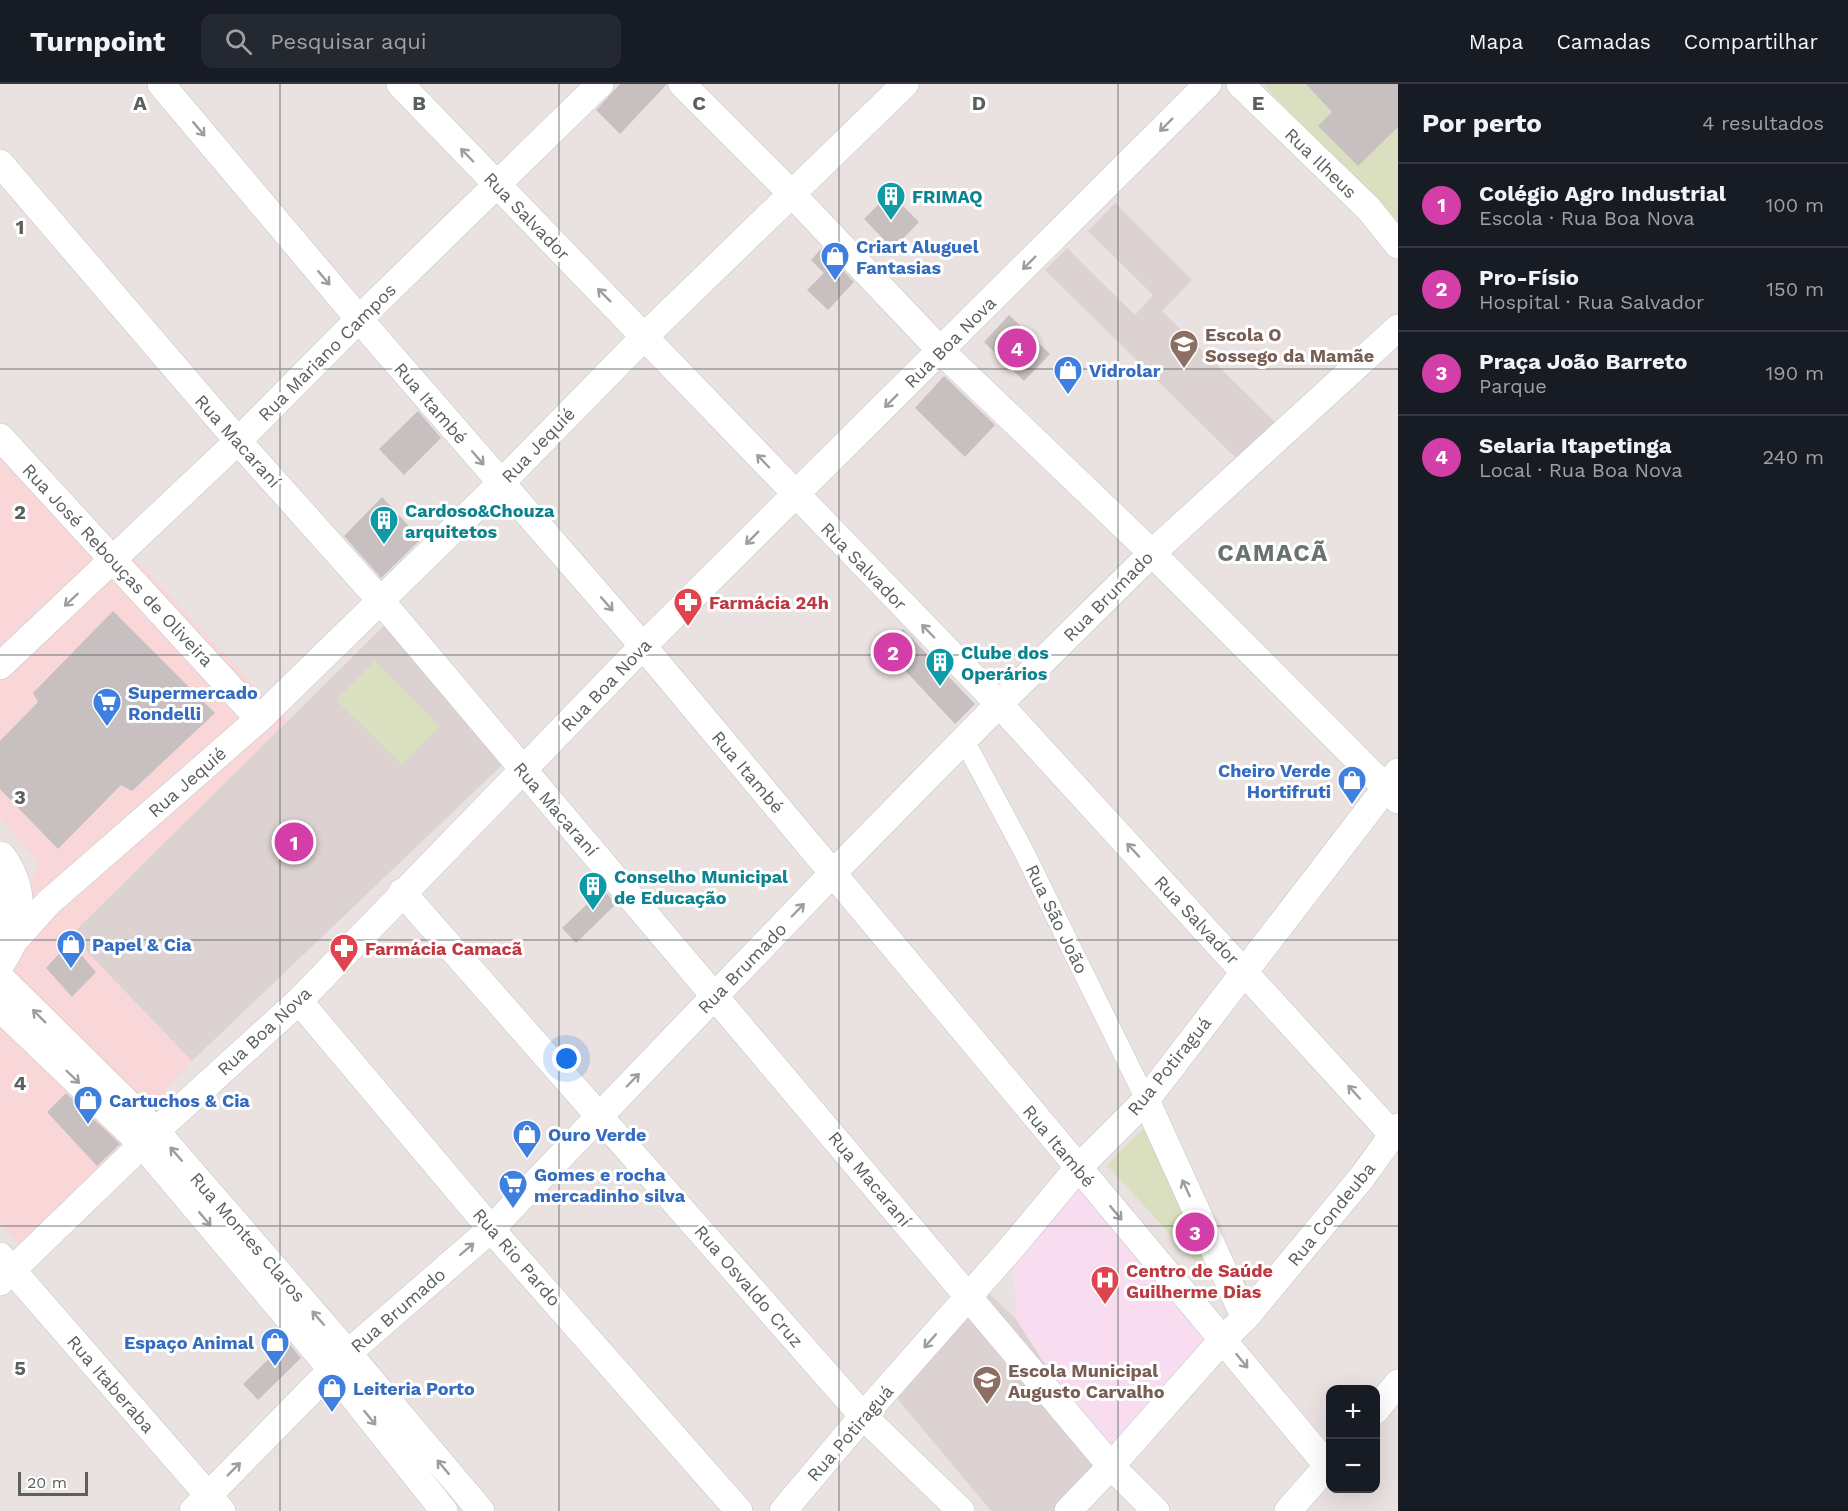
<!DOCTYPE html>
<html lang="pt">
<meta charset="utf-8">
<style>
:root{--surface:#171b24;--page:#242831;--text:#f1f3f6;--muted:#9ea1a6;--line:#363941;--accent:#d33ea8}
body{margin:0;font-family:"Work Sans",sans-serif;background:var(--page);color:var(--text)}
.controls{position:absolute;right:18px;bottom:18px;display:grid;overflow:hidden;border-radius:12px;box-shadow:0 6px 24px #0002}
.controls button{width:54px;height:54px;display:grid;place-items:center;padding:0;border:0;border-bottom:2px solid var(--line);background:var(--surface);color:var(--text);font:30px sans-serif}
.scale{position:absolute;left:18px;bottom:15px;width:70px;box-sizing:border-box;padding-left:6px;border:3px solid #59605e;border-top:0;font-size:16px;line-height:21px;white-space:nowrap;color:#59605e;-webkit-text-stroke:4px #fff;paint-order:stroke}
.you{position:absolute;left:567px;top:975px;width:21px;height:21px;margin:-15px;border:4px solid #fff;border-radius:50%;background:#1a73e8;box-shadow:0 0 0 9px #1a73e833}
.badge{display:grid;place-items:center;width:39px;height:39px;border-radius:50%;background:var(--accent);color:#fff;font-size:20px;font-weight:700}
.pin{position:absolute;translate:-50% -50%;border:3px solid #fff;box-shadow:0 2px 6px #0006}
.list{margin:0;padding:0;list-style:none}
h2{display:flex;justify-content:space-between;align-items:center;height:78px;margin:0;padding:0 24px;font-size:26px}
h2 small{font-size:20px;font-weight:400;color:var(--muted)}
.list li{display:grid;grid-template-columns:39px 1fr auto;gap:18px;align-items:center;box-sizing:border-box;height:84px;padding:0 24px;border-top:2px solid var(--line)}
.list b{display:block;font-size:22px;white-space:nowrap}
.list p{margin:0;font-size:20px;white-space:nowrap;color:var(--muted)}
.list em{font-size:20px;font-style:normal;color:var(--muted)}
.icon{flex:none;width:33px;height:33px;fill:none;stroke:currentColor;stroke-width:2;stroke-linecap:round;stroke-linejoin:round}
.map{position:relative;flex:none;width:1398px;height:1427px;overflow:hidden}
header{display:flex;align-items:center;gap:36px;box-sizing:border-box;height:84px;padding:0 30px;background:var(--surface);border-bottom:2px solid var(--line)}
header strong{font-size:28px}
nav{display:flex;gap:33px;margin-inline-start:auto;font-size:21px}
.search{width:420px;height:54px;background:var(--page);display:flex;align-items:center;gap:15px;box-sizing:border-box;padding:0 21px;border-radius:12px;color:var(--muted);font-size:22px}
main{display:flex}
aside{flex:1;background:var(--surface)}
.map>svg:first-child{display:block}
</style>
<header>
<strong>Turnpoint</strong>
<div class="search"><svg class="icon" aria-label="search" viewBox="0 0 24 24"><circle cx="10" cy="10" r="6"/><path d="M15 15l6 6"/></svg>Pesquisar aqui</div>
<nav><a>Mapa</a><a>Camadas</a><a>Compartilhar</a></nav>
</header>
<main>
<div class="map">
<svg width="1398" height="1427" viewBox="0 0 1398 1427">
<rect width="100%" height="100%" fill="#eae1e1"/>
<!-- commercial -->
<path fill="#f9d7d8" d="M0,345l39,41 87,79 162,172 -217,214 121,126 -29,32 -16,55 -120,108 -27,-35v-231l38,-129 -38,-43z"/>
<!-- education -->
<path fill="#ddd2d2" d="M1115,119l77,77 -30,31 116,114 -37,38 -196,-193 22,-22 68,67 18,-20 -65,-64z
M396,530l124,134 -328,313 -121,-126z
M982,1203l34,32 95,147 -38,45h-82l-96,-115z"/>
<!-- medical -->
<path fill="#f7ddef" d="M1078,1084l145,171 -112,127 -95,-147 -3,-73z"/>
<!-- green -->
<path fill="#d9dfbf" d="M1263,0h135v142z
M375,577l65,65 -38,39 -66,-65z
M1161,1027l93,189 -11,14 -136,-149z"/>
<!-- building -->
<path fill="#c8bfc1" d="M620,0h47l-47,50 -24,-24z
M1306,0h92v43l-40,39 -40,-40 14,-14z
M890,109l29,29 -26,27 -29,-30z
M822,164l32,34 -26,28 -21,-20 17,-17 -13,-13z
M1009,231l41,39 -26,27 -40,-39z
M944,292l51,49 -30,32 -50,-49z
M418,327l23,27 -37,37 -25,-26z
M382,413l39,42 -40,39 -37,-42z
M113,527l102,102 -83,78 -11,-6 -63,64 -58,-60v-48l38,-39 -5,-9z
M903,545l72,75 -20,20 -71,-76z
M603,805l13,15 -40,39 -14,-15z
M70,858l26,30 -24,25 -26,-29z
M66,1009l54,51 -23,22 -50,-54z
M287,1257l14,17 -43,42 -15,-16z"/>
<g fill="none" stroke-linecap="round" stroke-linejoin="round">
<!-- pedestrian casing -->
<g stroke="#bfc6c4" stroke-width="21">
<path id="pedestrian" d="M964,656l59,110 123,250"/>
</g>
<!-- minor casing -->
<g stroke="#bfc6c4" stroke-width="28">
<path id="minor" d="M161,0l198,235 284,327 685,820
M400,0l599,620 394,431
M682,0l109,109 150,158 211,202 246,247
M1240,0l129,125 29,36
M0,79l238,278 143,160 730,865 45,45
M0,353l259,282
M0,582l238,-225 121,-122 241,-235
M402,808l461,524 98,95
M8,864l40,-45 211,-184 241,-235 145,-148 260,-252
M0,893l156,154 192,222 133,158
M299,917l192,228 248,282
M0,924l142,136 190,226 112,141
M1146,1016l99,218
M0,1172l222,255
M0,1198l156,-151 143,-130 344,-355 565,-562
M1376,1326l22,-27
M193,1427l155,-158 143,-124 342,-356 166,-169 153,-151 246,-225
M783,1427l80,-95 150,-170 65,-78 68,-68 252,-328
M1068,1427l43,-45 112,-127 22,-21 118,-142 35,-49
M1288,1427l42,-48"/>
</g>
<!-- secondary casing -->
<g stroke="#c0c8c6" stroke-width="34">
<path id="secondary" d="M0,774c23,31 21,71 0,102"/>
</g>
<!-- pedestrian -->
<use href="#pedestrian" stroke="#fff" stroke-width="20"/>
<!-- minor -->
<use href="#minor" stroke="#fff" stroke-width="27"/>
<!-- secondary -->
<use href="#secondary" stroke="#fff" stroke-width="33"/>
</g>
<!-- one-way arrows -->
<defs><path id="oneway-shaft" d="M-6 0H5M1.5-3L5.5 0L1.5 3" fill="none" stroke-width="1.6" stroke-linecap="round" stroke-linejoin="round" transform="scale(1.5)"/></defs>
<g stroke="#9ba09e">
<use href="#oneway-shaft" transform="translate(1166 41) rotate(135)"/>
<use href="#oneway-shaft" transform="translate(199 45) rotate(50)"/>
<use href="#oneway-shaft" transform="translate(467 71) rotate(-134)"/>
<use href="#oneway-shaft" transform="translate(1029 179) rotate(135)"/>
<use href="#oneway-shaft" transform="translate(324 194) rotate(50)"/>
<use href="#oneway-shaft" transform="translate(604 211) rotate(-135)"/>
<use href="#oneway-shaft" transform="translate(891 317) rotate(135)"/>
<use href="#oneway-shaft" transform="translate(478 374) rotate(49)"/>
<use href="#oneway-shaft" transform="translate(763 377) rotate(-134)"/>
<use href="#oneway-shaft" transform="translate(752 454) rotate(135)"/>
<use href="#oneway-shaft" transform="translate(71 516) rotate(137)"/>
<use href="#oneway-shaft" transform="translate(607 520) rotate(49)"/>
<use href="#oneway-shaft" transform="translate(928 547) rotate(-134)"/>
<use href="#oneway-shaft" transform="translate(1133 766) rotate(-133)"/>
<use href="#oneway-shaft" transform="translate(798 826) rotate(-46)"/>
<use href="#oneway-shaft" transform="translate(39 932) rotate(-135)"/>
<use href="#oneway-shaft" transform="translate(73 993) rotate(44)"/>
<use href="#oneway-shaft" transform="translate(633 996) rotate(-46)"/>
<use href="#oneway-shaft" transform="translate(1354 1008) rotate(-132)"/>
<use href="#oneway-shaft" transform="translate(176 1070) rotate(-131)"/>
<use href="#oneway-shaft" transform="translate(1186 1104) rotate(-115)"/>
<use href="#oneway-shaft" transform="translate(1116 1129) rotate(50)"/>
<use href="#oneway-shaft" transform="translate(205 1135) rotate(50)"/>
<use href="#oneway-shaft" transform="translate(467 1165) rotate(-41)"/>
<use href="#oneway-shaft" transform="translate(318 1234) rotate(-131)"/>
<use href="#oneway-shaft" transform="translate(930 1257) rotate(131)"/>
<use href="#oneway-shaft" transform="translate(1242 1277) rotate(51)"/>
<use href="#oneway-shaft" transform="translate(370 1334) rotate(51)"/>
<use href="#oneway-shaft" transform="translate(443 1383) rotate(-130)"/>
<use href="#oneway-shaft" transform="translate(234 1385) rotate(-45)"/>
</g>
<!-- grid -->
<path fill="none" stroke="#59605e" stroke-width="1.5" stroke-opacity="0.55" d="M280,0v1427M559,0v1427M839,0v1427M1118,0v1427M0,285h1398M0,571h1398M0,856h1398M0,1142h1398"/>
<!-- icons -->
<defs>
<g id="building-pin" transform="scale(1.5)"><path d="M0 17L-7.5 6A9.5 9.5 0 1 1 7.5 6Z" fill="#0f9aa8" stroke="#fff"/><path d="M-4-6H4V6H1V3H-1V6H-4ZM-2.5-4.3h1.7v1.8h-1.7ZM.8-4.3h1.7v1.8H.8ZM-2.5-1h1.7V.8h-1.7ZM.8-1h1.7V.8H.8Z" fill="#fff"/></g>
<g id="shop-pin" transform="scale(1.5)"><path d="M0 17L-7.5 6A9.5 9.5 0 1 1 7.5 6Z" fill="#3f7fe0" stroke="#fff"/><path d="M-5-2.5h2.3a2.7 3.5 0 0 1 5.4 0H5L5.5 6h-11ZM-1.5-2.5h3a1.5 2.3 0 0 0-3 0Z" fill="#fff"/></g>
<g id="school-pin" transform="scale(1.5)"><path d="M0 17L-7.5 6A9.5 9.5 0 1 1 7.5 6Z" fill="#8d6e63" stroke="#fff"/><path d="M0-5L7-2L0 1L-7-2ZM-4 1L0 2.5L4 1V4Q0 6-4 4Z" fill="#fff"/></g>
<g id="pharmacy-pin" transform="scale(1.5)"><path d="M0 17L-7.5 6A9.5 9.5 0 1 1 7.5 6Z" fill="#e0444e" stroke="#fff"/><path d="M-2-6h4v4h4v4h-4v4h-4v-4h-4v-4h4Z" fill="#fff"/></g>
<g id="supermarket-pin" transform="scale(1.5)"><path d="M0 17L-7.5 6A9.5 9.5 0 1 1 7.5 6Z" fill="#3f7fe0" stroke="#fff"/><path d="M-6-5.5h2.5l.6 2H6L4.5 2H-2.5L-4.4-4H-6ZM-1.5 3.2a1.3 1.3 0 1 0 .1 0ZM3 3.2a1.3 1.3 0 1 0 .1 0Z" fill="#fff"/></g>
<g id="hospital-pin" transform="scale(1.5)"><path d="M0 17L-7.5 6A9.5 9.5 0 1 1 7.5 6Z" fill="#e0444e" stroke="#fff"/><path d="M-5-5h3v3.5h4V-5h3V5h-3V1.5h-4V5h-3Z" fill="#fff"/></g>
</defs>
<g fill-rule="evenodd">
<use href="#building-pin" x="891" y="112"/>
<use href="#shop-pin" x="835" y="172"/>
<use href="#school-pin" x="1184" y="260"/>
<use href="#shop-pin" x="1068" y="286"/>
<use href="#building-pin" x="384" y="436"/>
<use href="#pharmacy-pin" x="688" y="518"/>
<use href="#building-pin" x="940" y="578"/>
<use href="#supermarket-pin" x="107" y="618"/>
<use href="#shop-pin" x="1352" y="696"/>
<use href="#building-pin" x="593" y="802"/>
<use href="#shop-pin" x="71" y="860"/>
<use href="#pharmacy-pin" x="344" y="864"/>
<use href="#shop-pin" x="88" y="1016"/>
<use href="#shop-pin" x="527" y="1050"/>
<use href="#supermarket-pin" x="513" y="1100"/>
<use href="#hospital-pin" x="1105" y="1196"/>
<use href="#shop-pin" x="275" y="1258"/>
<use href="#school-pin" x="987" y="1296"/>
<use href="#shop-pin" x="332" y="1304"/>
</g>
<g text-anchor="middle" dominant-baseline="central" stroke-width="6" stroke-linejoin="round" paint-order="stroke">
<!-- street labels -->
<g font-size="18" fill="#59605e" stroke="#fff">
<text transform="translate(1321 79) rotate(44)">Rua Ilheus</text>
<text transform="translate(527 132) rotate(46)">Rua Salvador</text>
<text transform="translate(950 258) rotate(-45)">Rua Boa Nova</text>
<text transform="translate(327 268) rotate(-45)">Rua Mariano Campos</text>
<text transform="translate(431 319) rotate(49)">Rua Itambé</text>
<text transform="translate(238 357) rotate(48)">Rua Macaraní</text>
<text transform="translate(538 361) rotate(-46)">Rua Jequié</text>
<text transform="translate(118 481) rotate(47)">Rua José Rebouças de Oliveira</text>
<text transform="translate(864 482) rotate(46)">Rua Salvador</text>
<text transform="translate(1108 512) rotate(-45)">Rua Brumado</text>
<text transform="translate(606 601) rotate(-46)">Rua Boa Nova</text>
<text transform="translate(748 688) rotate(50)">Rua Itambé</text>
<text transform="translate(187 698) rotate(-41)">Rua Jequié</text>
<text transform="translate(556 725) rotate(49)">Rua Macaraní</text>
<text transform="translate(1057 835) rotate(64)">Rua São João</text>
<text transform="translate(1197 836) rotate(47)">Rua Salvador</text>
<text transform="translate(742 884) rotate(-46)">Rua Brumado</text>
<text transform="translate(264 947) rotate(-43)">Rua Boa Nova</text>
<text transform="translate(1169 982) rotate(-51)">Rua Potiraguá</text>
<text transform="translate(1059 1062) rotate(50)">Rua Itambé</text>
<text transform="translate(870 1095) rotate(50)">Rua Macaraní</text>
<text transform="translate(1331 1130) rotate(-51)">Rua Condeuba</text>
<text transform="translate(248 1153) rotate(49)">Rua Montes Claros</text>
<text transform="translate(517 1173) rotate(49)">Rua Rio Pardo</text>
<text transform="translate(749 1202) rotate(49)">Rua Osvaldo Cruz</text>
<text transform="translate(398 1226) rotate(-41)">Rua Brumado</text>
<text transform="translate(111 1300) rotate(49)">Rua Itaberaba</text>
<text transform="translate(850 1349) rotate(-49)">Rua Potiraguá</text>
</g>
<!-- culture labels -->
<g font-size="18" font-weight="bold" fill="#0d838f" stroke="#fff" text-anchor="start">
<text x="912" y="112">FRIMAQ</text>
<text x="405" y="426">Cardoso&amp;Chouza<tspan x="405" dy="21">arquitetos</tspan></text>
<text x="961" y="568">Clube dos<tspan x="961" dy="21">Operários</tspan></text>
<text x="614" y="792">Conselho Municipal<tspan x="614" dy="21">de Educação</tspan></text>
</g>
<!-- shop labels -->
<g font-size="18" font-weight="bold" fill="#366cbe" stroke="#fff" text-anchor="start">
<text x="856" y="162">Criart Aluguel<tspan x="856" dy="21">Fantasias</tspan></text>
<text x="1089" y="286">Vidrolar</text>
<text x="128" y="608">Supermercado<tspan x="128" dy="21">Rondelli</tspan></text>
<text x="1331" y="686" text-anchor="end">Cheiro Verde<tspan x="1331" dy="21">Hortifruti</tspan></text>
<text x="92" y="860">Papel &amp; Cia</text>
<text x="109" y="1016">Cartuchos &amp; Cia</text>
<text x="548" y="1050">Ouro Verde</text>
<text x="534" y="1090">Gomes e rocha<tspan x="534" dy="21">mercadinho silva</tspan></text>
<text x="254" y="1258" text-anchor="end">Espaço Animal</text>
<text x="353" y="1304">Leiteria Porto</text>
</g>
<!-- education labels -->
<g font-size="18" font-weight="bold" fill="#785e54" stroke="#fff" text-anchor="start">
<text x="1205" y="250">Escola O<tspan x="1205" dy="21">Sossego da Mamãe</tspan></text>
<text x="1008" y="1286">Escola Municipal<tspan x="1008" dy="21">Augusto Carvalho</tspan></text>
</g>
<!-- health labels -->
<g font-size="18" font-weight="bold" fill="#be3a42" stroke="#fff" text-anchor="start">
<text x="709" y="518">Farmácia 24h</text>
<text x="365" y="864">Farmácia Camacã</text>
<text x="1126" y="1186">Centro de Saúde<tspan x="1126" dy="21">Guilherme Dias</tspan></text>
</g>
<!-- district labels -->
<g font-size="24" font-weight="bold" letter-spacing="1.5" fill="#6a726f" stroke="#fff">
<text x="1273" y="469">CAMACÃ</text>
</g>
</g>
<g font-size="20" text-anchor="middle" font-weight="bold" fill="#59605e" stroke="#fff" stroke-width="6" stroke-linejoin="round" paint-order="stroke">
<text x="140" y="26">A</text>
<text x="419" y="26">B</text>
<text x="699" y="26">C</text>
<text x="979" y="26">D</text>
<text x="1258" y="26">E</text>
<text x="20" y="150">1</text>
<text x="20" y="435">2</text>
<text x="20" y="720">3</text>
<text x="20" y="1006">4</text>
<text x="20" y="1291">5</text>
</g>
</svg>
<div class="controls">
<button>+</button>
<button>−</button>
</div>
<div class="scale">20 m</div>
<div class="you"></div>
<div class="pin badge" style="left:294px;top:758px">1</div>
<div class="pin badge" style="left:893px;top:568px">2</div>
<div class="pin badge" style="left:1195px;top:1148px">3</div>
<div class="pin badge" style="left:1017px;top:264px">4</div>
</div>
<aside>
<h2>Por perto<small>4 resultados</small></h2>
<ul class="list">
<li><span class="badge">1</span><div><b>Colégio Agro Industrial</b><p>Escola · Rua Boa Nova</p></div><em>100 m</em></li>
<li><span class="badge">2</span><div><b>Pro-Físio</b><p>Hospital · Rua Salvador</p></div><em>150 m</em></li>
<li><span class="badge">3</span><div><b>Praça João Barreto</b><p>Parque</p></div><em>190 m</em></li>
<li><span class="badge">4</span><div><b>Selaria Itapetinga</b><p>Local · Rua Boa Nova</p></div><em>240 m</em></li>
</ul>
</aside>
</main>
